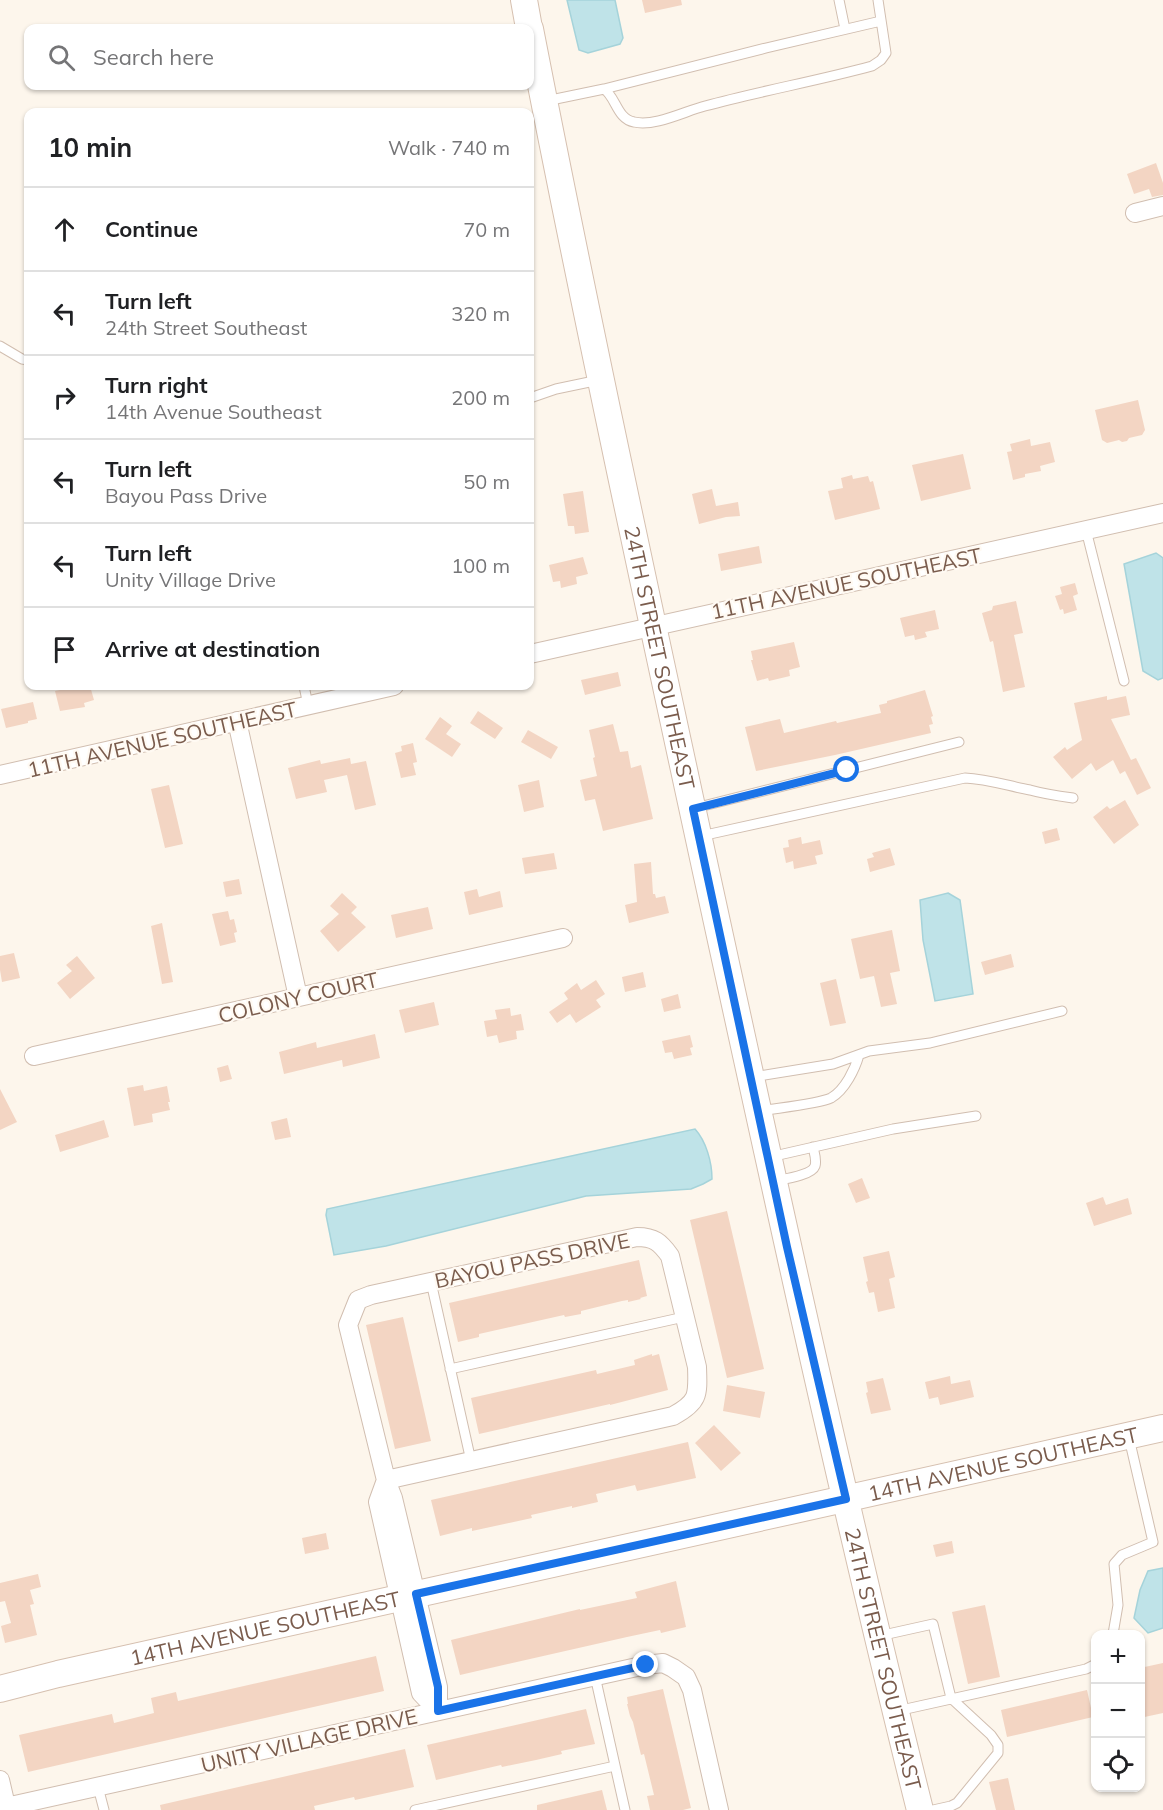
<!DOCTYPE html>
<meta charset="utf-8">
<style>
:root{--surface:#fff;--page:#f2f2f2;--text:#202124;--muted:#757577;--line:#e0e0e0}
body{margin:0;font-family:Mulish,sans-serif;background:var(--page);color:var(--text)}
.controls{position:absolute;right:18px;bottom:18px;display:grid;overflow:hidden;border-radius:12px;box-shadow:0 2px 4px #0004}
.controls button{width:54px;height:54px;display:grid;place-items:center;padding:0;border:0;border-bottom:2px solid var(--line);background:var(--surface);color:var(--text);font:30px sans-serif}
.stop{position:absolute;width:18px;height:18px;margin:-14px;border:4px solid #1a73e8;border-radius:50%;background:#fff}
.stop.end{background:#1a73e8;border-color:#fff;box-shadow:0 2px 6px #0008}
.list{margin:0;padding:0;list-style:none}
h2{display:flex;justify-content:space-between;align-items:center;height:78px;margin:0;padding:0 24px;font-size:26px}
h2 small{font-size:20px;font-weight:400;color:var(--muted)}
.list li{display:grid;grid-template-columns:39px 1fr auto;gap:18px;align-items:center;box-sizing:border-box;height:84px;padding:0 24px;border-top:2px solid var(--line)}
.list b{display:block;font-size:22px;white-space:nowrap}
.list p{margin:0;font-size:20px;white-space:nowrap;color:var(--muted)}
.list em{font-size:20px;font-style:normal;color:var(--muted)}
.icon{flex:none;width:33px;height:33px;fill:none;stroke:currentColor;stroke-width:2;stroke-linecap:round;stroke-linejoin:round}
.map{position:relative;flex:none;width:1163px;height:1810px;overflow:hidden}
.search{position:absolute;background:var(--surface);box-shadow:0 2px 4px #0004;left:24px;top:24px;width:510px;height:66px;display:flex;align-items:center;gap:15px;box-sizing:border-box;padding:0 21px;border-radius:12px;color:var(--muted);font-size:22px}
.panel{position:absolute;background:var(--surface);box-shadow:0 2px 4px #0004;left:24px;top:108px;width:510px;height:582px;border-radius:12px}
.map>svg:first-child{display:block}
</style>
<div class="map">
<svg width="1163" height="1810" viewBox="0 0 1163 1810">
<rect width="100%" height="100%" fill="#fdf6ec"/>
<!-- water -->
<path fill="#bfe3e8" stroke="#a5d3da" stroke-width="1.5" d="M567,0h48l8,38 -3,6 -32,9 -9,-3z
M1156,553l7,5v120l-5,2 -15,-9 -19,-107z
M948,893l12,7 13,94 -38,7 -12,-61 -3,-40z
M695,1129c11,12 17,33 17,50l-9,5 -12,5 -105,7 -200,50 -52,9 -8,-40 1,-6z
M1163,1568v60l-15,5 -14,-15 6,-28 8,-19z"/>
<!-- building -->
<path fill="#f3d5c3" d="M642,0h39l1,5 -37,8z
M1156,163l7,20v12l-11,2 -3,-8 -15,5 -7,-20z
M1138,400l7,30 -3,5 -13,3 -2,3 -5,1 -3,-2 -12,3 -5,-3 -7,-30z
M1030,439l1,7 19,-4 5,20 -15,4 1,5 -16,3v3l-12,3 -6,-28 5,-1 -2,-7z
M963,454l8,35 -50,12 -9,-36z
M852,475l1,4 15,-3 2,6 3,-1 7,28 -45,11 -7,-29 15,-3 -2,-10z
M712,489l4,17 22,-4 2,14 -14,1 -27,7 -7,-30z
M583,491l6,41 -14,2 -1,-8h-6l-5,-32z
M759,546l3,17 -41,8 -3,-17z
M583,557l5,17 -12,3 1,7 -16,4 -1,-7 -7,1 -4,-17z
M1075,583l3,11 -5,2 4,14 -13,4 -1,-5 -3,1 -5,-14 7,-2 -2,-7z
M1016,601l7,32 -9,2 11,52 -22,5 -10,-51 -3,1 -8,-29 10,-3 1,-4z
M935,610l4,19 -14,3 2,5 -12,3 -1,-5 -9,2 -5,-19z
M794,642l6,25 -11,3 1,6 -21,5 -1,-3 -11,3 -6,-21h2l-2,-9z
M618,672l3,14 -36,9 -4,-15z
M81,686h9l4,14 -10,3 1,4 -25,4 -5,-20z
M925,690l8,26 -2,1 2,7 -4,1 2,8 -96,22 -79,16 -11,-44 35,-8 4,14 52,-12 1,2 44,-10 -2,-8 8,-2v-2z
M1107,696v4l19,-4 4,19 -19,4 20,41 5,-2 15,30 -14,7 -12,-24 -5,3 -7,-14 -17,11 -5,-8 -19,16 -19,-22 12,-10 2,3 15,-10 -8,-37z
M33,702l4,17 -9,2v2l-22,5 -5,-19z
M478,711l25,17 -8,11 -25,-16z
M440,717l12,9 -6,8 15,10 -9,13 -27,-18z
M613,724l7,28 8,-1 3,17 10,-3 12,54 -50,12 -8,-32 -10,2 -5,-21 17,-4 -4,-18 2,-1 -6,-27z
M528,730l30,17 -7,12 -30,-17z
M413,743l4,19 -4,1 3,12 -15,3 -6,-25 7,-2 -1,-5z
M350,758l1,6 15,-3 10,44 -21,5 -8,-35 -23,5 3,12 -31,7 -8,-31 32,-8 1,4z
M539,780l5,27 -20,5 -6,-27z
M169,785l14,59 -18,4 -14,-59z
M1125,800l14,25 -25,19 -21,-27 14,-11 3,3z
M1057,828l3,12 -15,4 -3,-12z
M801,837l1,7 18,-4 3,14 -8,2 2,8 -23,5 -1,-8 -7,2 -3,-15 6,-1 -1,-7z
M890,848l5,17 -25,7 -3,-13 7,-2 -2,-4z
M554,853l3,16 -32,5 -3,-16z
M651,862l2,32h2l1,4 9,-2 4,17 -40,10 -4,-18 12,-3 -3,-38z
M239,879l3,15 -16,3 -3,-15z
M477,889l2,8 21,-6 3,16 -34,8 -5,-23z
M342,893l15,14 -6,6 15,14 -28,25 -18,-21 19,-17 -9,-8z
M428,907l5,22 -37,9 -5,-23z
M228,911l2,9 4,-1 3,13 -3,1 2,9 -16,4 -8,-32z
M162,923l11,59 -11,2 -11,-58z
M892,930l8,41 -10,2 7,31 -16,3 -7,-31 -14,3 -9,-40z
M14,953l6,25 -18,4 -2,-12v-14z
M1011,954l3,13 -29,8 -4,-13z
M77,956l18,22 -25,21 -13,-16 15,-12 -6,-6z
M643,972l3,15 -21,5 -3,-15z
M836,979l10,44 -16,3 -10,-43z
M596,980l9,14 -9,6 5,7 -25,16 -6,-9 -13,9 -8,-11 19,-13 -4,-6 13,-10 4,7z
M678,994l3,14 -17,4 -3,-13z
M434,1002l5,23 -34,8 -6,-23z
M510,1008l1,8 10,-2 3,16 -8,1 1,8 -18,4 -2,-8 -10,2 -3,-16 13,-2 -2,-9z
M375,1034l5,24 -37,9 -1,-7 -58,14 -5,-22 37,-10 1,6z
M690,1035l3,12 -3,1 2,7 -18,4 -2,-7 -7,1 -3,-12z
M228,1065l4,14 -12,3 -3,-14z
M143,1085l1,6 23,-5 3,16h-2l2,8 -18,4 1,8 -19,4 -7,-38z
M0,1089l17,33 -17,8z
M287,1118l4,19 -16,3 -4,-18z
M104,1120l5,17 -49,15 -5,-17z
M862,1178l8,20 -14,5 -8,-19z
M1103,1197l3,8 22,-7 4,16 -38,12 -8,-23z
M727,1211l37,158 -37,9 -37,-158z
M889,1251l6,26 -6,2 6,29 -17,4 -4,-20 -5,1 -3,-11 2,-1 -5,-24z
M639,1260l8,36 -7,2 1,1 -13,3v-2l-6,1 -41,10v3l-16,3 -1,-2 -85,19v3l-21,5 -9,-39z
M403,1317l28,124 -36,8 -29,-124z
M652,1354v2l7,-2 9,36 -58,15v-1l-131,30 -8,-36 125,-28 1,4 38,-9 -1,-5z
M950,1376l1,8 19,-4 4,17 -34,8 -2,-8 -9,2 -4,-17z
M883,1378l8,32 -20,4 -5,-21 2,-1 -2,-10z
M727,1385l38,7 -5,26 -37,-7z
M714,1425l27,28 -20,18 -26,-28z
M688,1442l8,36 -59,13 -2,-6 -39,9 2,8 -26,6v-2l-41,9 1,3 -60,13v-3l-32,8 -9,-36z
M326,1533l3,16 -24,5 -3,-16z
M952,1541l2,12 -18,4 -3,-12z
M38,1574l3,13 -11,3 4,14 -4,1 7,30 -32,8 -4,-17 10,-3 -6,-22 -5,1v-19z
M676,1581l10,46 -25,6 -1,-3 -33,7 -167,38 -9,-35 129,-31v1l57,-12 -2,-6z
M985,1605l15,72 -32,7 -16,-72z
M376,1656l8,35 -356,81 -9,-37 93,-21 2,9 40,-10 -3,-15 25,-6 2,9z
M1163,1663v50l-23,5v-50z
M663,1689l28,119 -8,2h-33l-3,-14 7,-1 -10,-41 -3,1 -8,-33 -3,-6 -3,-12h1l-1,-7z
M1087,1690l6,27 -86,20 -6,-27z
M586,1709l9,35 -34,7 1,3 -26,6 -34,7 -1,-2 -65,15 -9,-35z
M405,1749l9,38 -59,13 -1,-3 -40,9 1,4h-154l-1,-5z
M1008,1778l7,32h-19l-7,-28z
M602,1790l5,20h-70v-5z"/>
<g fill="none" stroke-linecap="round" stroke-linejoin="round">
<!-- lane casing -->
<g stroke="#d1beb0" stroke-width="11">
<path id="lane" d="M839,0l6,29
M604,89l162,-41 115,-27
M546,101l58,-12c12,8 13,30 30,33 21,5 51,-11 71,-16 55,-15 112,-25 167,-40l9,-6 5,-7 -8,-53
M0,346l22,13 6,1
M530,398l26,-9 43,-9
M1086,530l38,151
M304,686l4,19
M695,808l264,-66
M701,836l264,-58c23,1 43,8 65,12 14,4 28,6 43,8
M753,1077l80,-13 36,-13 61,-8 132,-32
M760,1111c17,-3 58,-7 71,-13 14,-8 24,-29 28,-43
M770,1157l123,-28 83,-13
M775,1181c10,-2 37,-6 40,-15 2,-6 -1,-14 -2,-19
M431,1282l40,179
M450,1369l234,-52
M1113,1634l5,-29 -4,-41 8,-9 31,-13 -24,-104
M879,1636l54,-12 18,74 40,37 7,10v8l-41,50 -6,3 -18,4
M595,1676l30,134
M897,1711l189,-42 10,-5
M98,1787l6,23
M415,1810l200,-44"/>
</g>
<!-- street casing -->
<g stroke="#d1beb0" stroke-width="20">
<path id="street" d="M1135,213l28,-7
M530,654l633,-141
M237,721l61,276
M0,775l394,-89
M34,1056l529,-118
M637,1237c17,0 23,5 33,19l27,111c1,28 2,35 -24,49l-287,64 -38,-155 10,-25 13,-5z
M386,1480l7,18 45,189v24l-17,-18 -43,-191z
M0,1780l7,30
M6,1807l640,-142 17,-2 10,5 13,9 6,13 27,120"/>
</g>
<!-- secondary casing -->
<g stroke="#d6c0b0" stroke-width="28">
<g id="secondary">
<path d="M524,0l5,28"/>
<path id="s1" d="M530,29c56,288 118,575 180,861 67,308 134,615 210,920"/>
<path id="s2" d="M0,1689l58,-15 1105,-246"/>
</g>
</g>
<!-- lane -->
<use href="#lane" stroke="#fff" stroke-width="9"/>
<!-- street -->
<use href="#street" stroke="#fff" stroke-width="18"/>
<!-- secondary -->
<use href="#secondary" stroke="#fff" stroke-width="26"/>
</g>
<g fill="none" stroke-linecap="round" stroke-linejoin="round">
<!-- route -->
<path stroke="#1a73e8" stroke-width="8" d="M646,1665l-208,46v-24l-22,-93 430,-95 -59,-252 -94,-438 154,-39"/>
</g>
<g text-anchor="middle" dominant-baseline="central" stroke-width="4.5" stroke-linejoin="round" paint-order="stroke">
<!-- street labels -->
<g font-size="21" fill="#7a5c4d" stroke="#fffaf3">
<text transform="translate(846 583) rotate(-12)">11TH AVENUE SOUTHEAST</text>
<text stroke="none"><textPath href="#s1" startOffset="642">24TH STREET SOUTHEAST</textPath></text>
<text transform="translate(162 739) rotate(-13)">11TH AVENUE SOUTHEAST</text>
<text transform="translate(298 997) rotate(-13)">COLONY COURT</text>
<text transform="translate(532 1260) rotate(-12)">BAYOU PASS DRIVE</text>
<text stroke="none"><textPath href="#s2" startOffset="1028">14TH AVENUE SOUTHEAST</textPath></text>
<text stroke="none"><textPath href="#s2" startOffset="272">14TH AVENUE SOUTHEAST</textPath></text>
<text stroke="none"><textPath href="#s1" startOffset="1668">24TH STREET SOUTHEAST</textPath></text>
<text transform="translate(309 1740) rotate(-13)">UNITY VILLAGE DRIVE</text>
</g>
</g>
</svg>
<div class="controls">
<button>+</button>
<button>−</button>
<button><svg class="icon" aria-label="locate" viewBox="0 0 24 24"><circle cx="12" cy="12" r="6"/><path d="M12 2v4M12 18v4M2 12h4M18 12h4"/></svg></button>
</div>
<div class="stop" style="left:847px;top:770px"></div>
<div class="stop end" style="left:646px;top:1665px"></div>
<div class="search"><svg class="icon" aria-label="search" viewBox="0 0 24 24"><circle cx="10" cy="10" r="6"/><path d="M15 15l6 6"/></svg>Search here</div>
<section class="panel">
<h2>10 min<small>Walk · 740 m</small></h2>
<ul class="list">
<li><svg class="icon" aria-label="ahead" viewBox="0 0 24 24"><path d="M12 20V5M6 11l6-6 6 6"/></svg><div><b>Continue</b></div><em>70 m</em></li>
<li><svg class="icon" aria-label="left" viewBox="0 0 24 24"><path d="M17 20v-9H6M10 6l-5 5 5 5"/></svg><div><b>Turn left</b><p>24th Street Southeast</p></div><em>320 m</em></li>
<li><svg class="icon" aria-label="right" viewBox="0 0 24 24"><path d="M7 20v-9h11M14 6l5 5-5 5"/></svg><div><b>Turn right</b><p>14th Avenue Southeast</p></div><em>200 m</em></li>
<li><svg class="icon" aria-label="left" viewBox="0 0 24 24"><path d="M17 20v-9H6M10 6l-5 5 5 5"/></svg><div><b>Turn left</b><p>Bayou Pass Drive</p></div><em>50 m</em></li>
<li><svg class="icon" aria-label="left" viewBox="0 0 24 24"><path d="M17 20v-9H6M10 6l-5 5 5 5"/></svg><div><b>Turn left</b><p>Unity Village Drive</p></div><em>100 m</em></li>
<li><svg class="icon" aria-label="arrive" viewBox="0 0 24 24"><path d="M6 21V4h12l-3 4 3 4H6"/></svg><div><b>Arrive at destination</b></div></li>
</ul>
</section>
</div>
